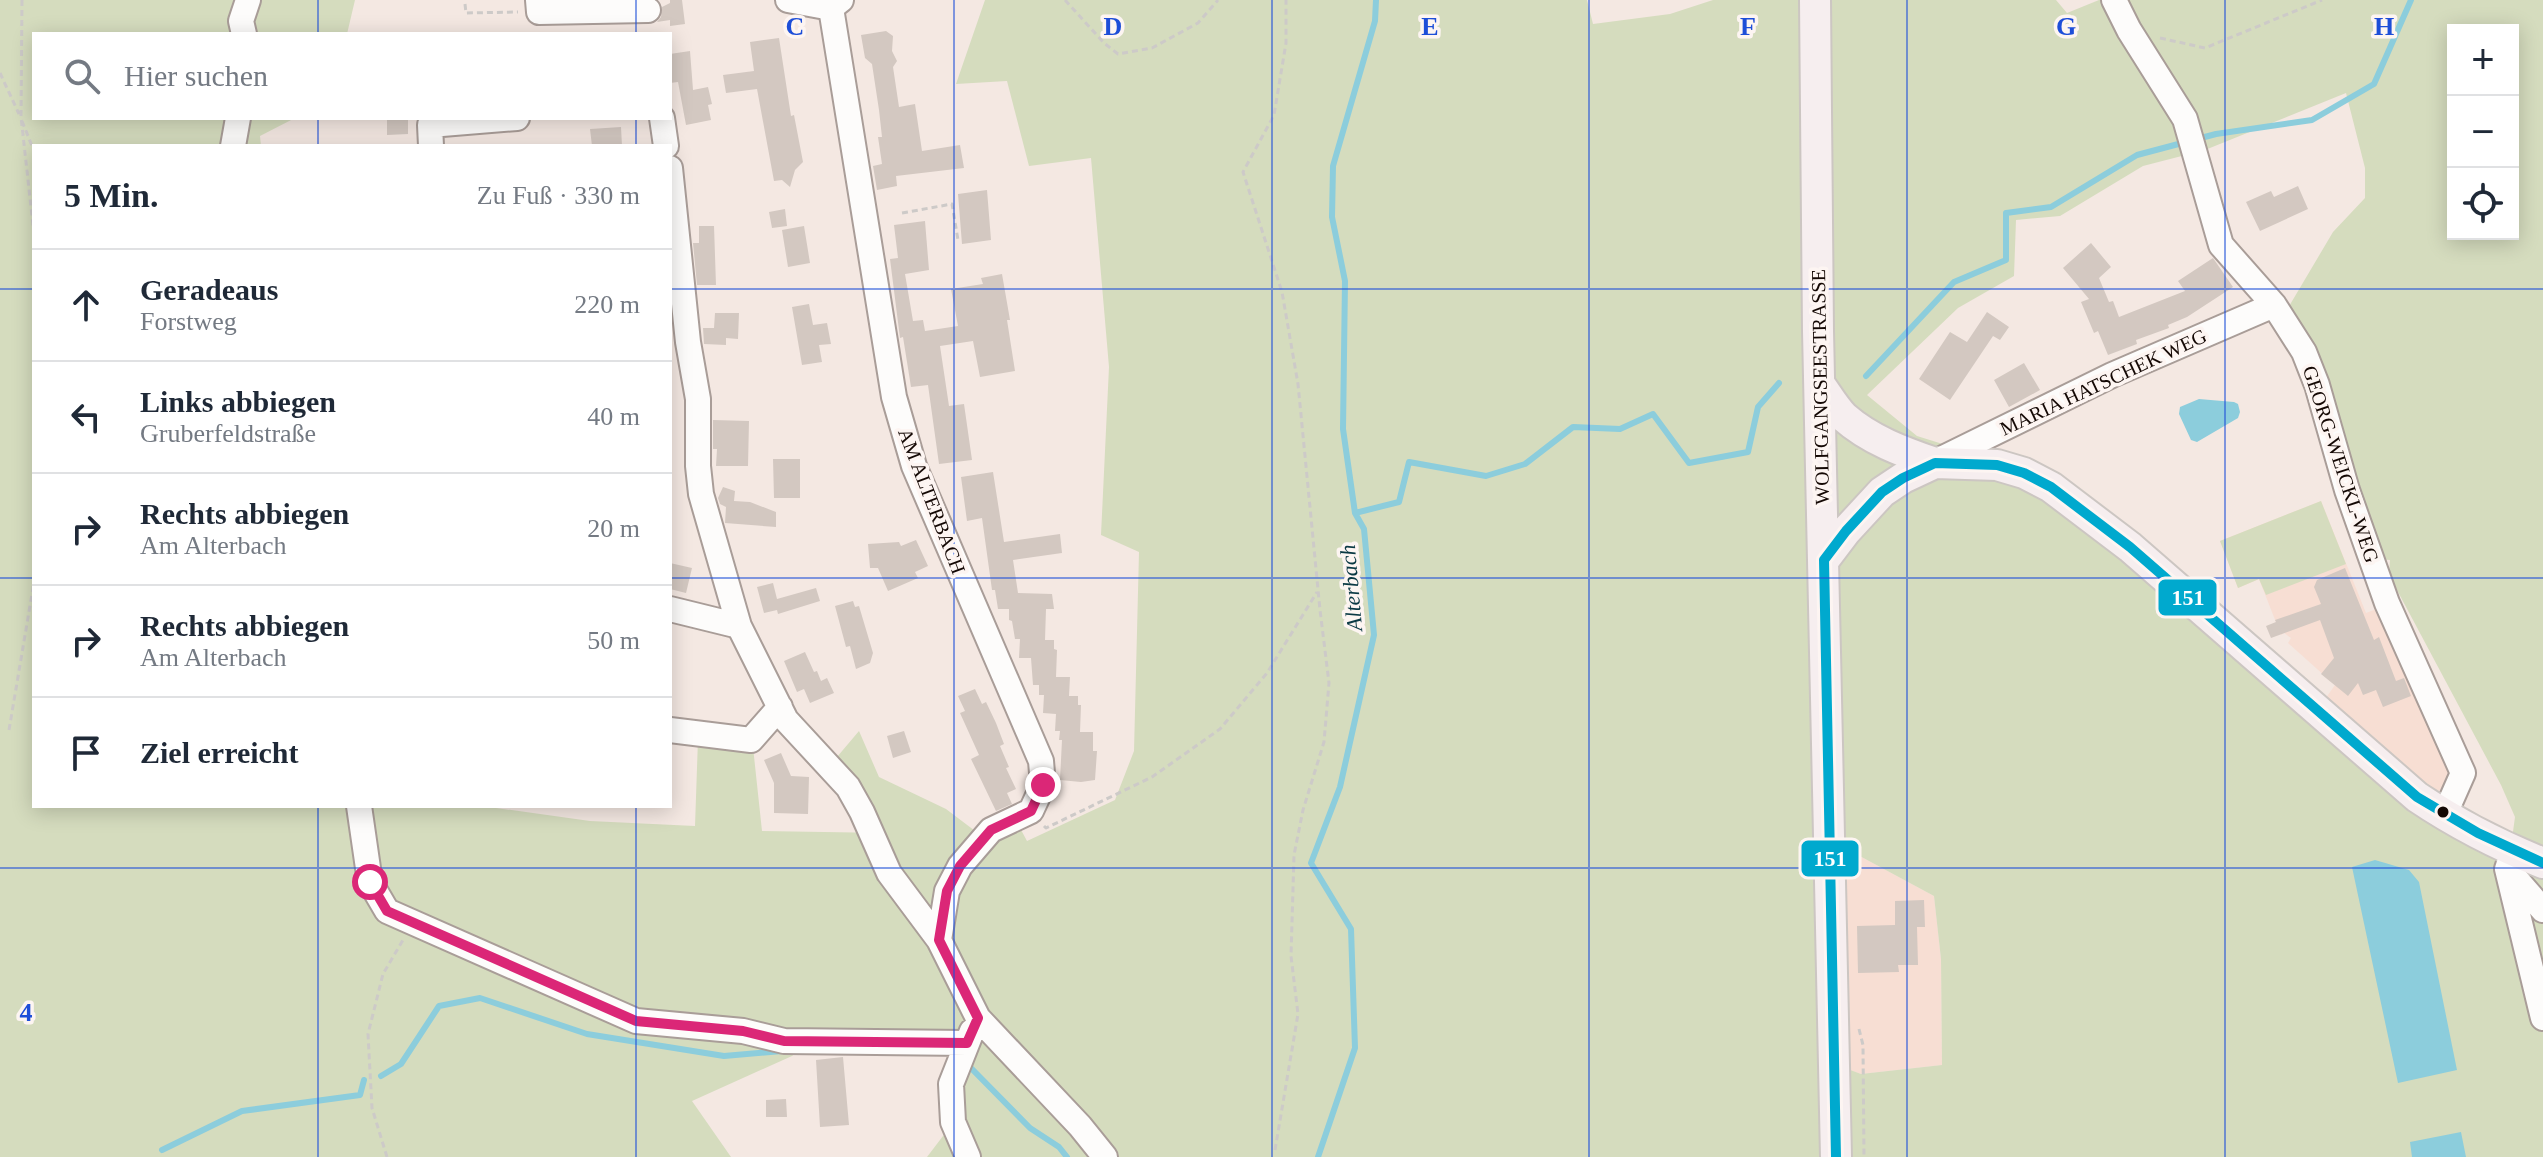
<!DOCTYPE html>
<html lang="de">
<meta charset="utf-8">
<style>
:root{--surface:#fff;--page:#f6f6f7;--text:#1f2937;--muted:#747a83;--line:#e0e1e3}
body{margin:0;font-family:"Times New Roman",serif;background:var(--page);color:var(--text)}
.controls{position:absolute;right:24px;top:24px;display:grid;overflow:hidden;border-radius:0px;box-shadow:0 4px 20px #0003}
.controls button{width:72px;height:72px;display:grid;place-items:center;padding:0;border:0;border-bottom:2px solid var(--line);background:var(--surface);color:var(--text);font:40px sans-serif}
.stop{position:absolute;width:24px;height:24px;margin:-18px;border:6px solid #db2777;border-radius:50%;background:#fff}
.stop.end{background:#db2777;border-color:#fff;box-shadow:0 2px 8px #0008}
.list{margin:0;padding:0;list-style:none}
h2{display:flex;justify-content:space-between;align-items:center;height:104px;margin:0;padding:0 32px;font-size:34px}
h2 small{font-size:26px;font-weight:400;color:var(--muted)}
.list li{display:grid;grid-template-columns:52px 1fr auto;gap:24px;align-items:center;box-sizing:border-box;height:112px;padding:0 32px;border-top:2px solid var(--line)}
.list b{display:block;font-size:30px;white-space:nowrap}
.list p{margin:0;font-size:26px;white-space:nowrap;color:var(--muted)}
.list em{font-size:26px;font-style:normal;color:var(--muted)}
.icon{flex:none;width:44px;height:44px;fill:none;stroke:currentColor;stroke-width:2;stroke-linecap:round;stroke-linejoin:round}
.map{position:relative;flex:none;width:2543px;height:1157px;overflow:hidden}
.search{position:absolute;background:var(--surface);box-shadow:0 4px 20px #0003;left:32px;top:32px;width:640px;height:88px;display:flex;align-items:center;gap:20px;box-sizing:border-box;padding:0 28px;border-radius:0px;color:var(--muted);font-size:30px}
.panel{position:absolute;background:var(--surface);box-shadow:0 4px 20px #0003;left:32px;top:144px;width:640px;height:664px;border-radius:0px}
.map>svg:first-child{display:block}
</style>
<div class="map">
<svg width="2543" height="1157" viewBox="0 0 2543 1157">
<rect width="100%" height="100%" fill="#f4e8e2"/>
<!-- built -->
<path fill="#f7ded3" d="M2321,501l45,112 13,-5 66,149 5,17 -6,17 -14,-1 -107,-88 12,-17 -47,-42 3,-5 -7,-5 -3,2 -22,-56 -21,9 -18,-47z
M1856,854l78,42 7,63 1,106 -81,9 -43,-15 -3,-124z"/>
<!-- green -->
<path fill="#d5dcbe" fill-rule="evenodd" d="M0,0h355l-8,34h-313v84h261l-35,18 1,10h-227v660h448l108,15 105,5 3,-87 55,8 9,84 124,2 -49,-76 22,-26 20,46 67,32 45,34 29,-15 7,13 88,-41 19,-49 5,-199 -38,-17 8,-168 -18,-209 -62,8 -22,-85 -51,3 29,-84h602l6,24 77,-10 43,-14h343l11,13 32,-13h444v1157h-1616l16,-21 23,-19 -9,-82 -137,-1 -28,22 -100,45 39,56h-731zM2453,30h60v204h-60zM2346,93l19,75v30l-32,34 -45,76 80,250 22,2 -1,15 112,210 14,32 -3,22 -82,-49 -378,-312 -135,-42 -50,-41 91,-87 56,-32 2,-56 44,-4 83,-50 62,-16zM1856,854l78,42 7,63 1,106 -81,9 -43,-16 -3,-123z
M2321,501l25,63 -80,31 -7,-16 -21,9 -18,-47z"/>
<!-- water -->
<path fill="#8ccddc" d="M2199,399l35,3 4,2 2,8 -2,6 -41,24 -6,-2 -12,-26 1,-7z
M2375,860l34,10 10,12 38,188 -59,13 -46,-216z
M2461,1132l5,25h-54l-2,-15z"/>
<g fill="none" stroke-linecap="round" stroke-linejoin="round">
<!-- stream -->
<path stroke="#8ccddc" stroke-width="6" d="M2197,139l19,-5 96,-14 62,-36 37,-84
M1866,376l88,-94 52,-22v-47l45,-6 86,-52 49,-13
M1355,513l44,-11 10,-40 77,14 39,-12 48,-37 47,2 33,-15 36,49 59,-11 10,-45 21,-24
M969,1066l61,62 29,19 8,10
M381,1076l20,-12 38,-58 41,-8 107,36 137,22 58,-5
M162,1150l80,-39 118,-16 4,-15
M1318,1157l37,-109 -4,-119 -40,-66 29,-76 34,-152 -10,-106 -9,-16 -12,-84 2,-148 -13,-64 1,-51 42,-145 1,-21"/>
</g>
<!-- building -->
<path fill="#d3c8c1" d="M670,0h12l3,24 -15,2v-6l-13,2 4,-5 1,-10 8,-4z
M886,31l7,5 -1,15 5,10 -4,6 6,40 16,-3 7,47 38,-6 4,23 -68,8 1,10 -20,4 -4,-24 9,-2 -4,-27h4l-3,-27 -7,-46 -7,-6 -4,-23z
M779,38l12,78 3,-1 9,47 -8,8 -5,17 -8,-7 -8,1 -17,-92 -31,4 -3,-18 31,-4 -4,-29z
M690,51l3,39 15,-3 4,17 -4,1 3,15 -25,5 -8,-43 -8,1v-29z
M387,118h21v16l-21,1z
M621,127l1,19h-30l-2,-17z
M2298,186l10,23 -48,22 -14,-29 25,-11 3,6z
M987,190l4,50 -29,4 -4,-50z
M785,209l2,17 -15,2 -3,-16z
M925,221l4,49 -24,4 8,47 10,-1 2,11 33,-5 -7,-37 32,-5 -2,-6 21,-4 8,46h-3l8,51 -35,6 -7,-36 -33,5 9,60 15,-2 8,56 -33,4 -11,-79 -17,2 -8,-50 -3,1 -10,-79 8,-1 -4,-33z
M699,226h15l2,59h-19l-4,-42h6z
M804,226l6,37 -22,4 -6,-37z
M2091,243l20,24 -12,11 10,24 4,-1 6,16 66,-26 -7,-10 35,-23 20,29 -46,30 -19,8 1,3 -33,12 1,4 -29,11 -10,-24 -4,2 -13,-31 8,-3 -26,-31z
M809,304l4,21 14,-2 4,21 -12,1 3,17 -20,3 -10,-58z
M1987,312l22,15 -9,13 -7,-4 -43,64 -31,-21 31,-47 17,10z
M715,313h24l-1,26 -12,-1v7l-22,-1 -1,-16h11z
M2024,363l16,27 -31,17 -15,-27z
M713,420l36,1 -1,45h-32l1,-17h-4z
M773,459h27v39h-26z
M993,472l11,70 56,-8 2,19 -49,7 5,33 34,1 2,15h-8l-1,31h9v9l3,1 -1,27h14l-1,19h9v9h3l-1,27h13v19h4l-2,29 -14,2 -21,-2 2,-40h-3l1,-9h-5l1,-17 -13,-1 1,-18h-5v-10h-6l-2,-27h-12l1,-19h-5l-3,-18 -3,-1v-11h-11l-3,-19h-3l-10,-72 -15,3 -6,-44z
M723,487l12,4 -1,10 16,1 26,10v15l-51,-4 1,-16 -6,-3 -2,-6z
M916,540l12,26 -13,6 3,6 -30,13 -10,-23h-8l-2,-24 31,-2 2,4z
M670,563l22,5 -6,25 -16,-4z
M2345,568l29,72 5,-3 17,44 8,-3 7,18 -28,11 -7,-17 -13,5 -5,-12 -10,13 -27,-22 13,-16 -14,-38 -49,18 -5,-12 10,-4 -1,-2 46,-16 -7,-17 3,-7z
M773,583l4,16 39,-11 4,13 -42,13 -1,-4 -13,3 -7,-26z
M853,601l2,6 4,-1 14,47 -3,10 -14,6 -6,-23 -4,1 -11,-41z
M805,652l9,20 3,-1 4,10 6,-3 7,15 -24,10 -6,-14 -7,3 -13,-31z
M975,689l7,15 4,-2 10,21 8,21 -4,2 9,21 -3,1 10,21 -9,4 5,11 -16,7 -25,-52 8,-4 -19,-42 5,-2 -7,-15z
M904,731l7,21 -18,6 -6,-22z
M781,753l10,23 18,1 -1,37 -34,-1v-30l-10,-23z
M1924,900l1,27h-8l1,38h-20l1,7 -41,1 -1,-47 38,-1v-24z
M843,1057l6,68 -29,2 -4,-67z
M786,1099l1,18h-21v-17z"/>
<g fill="none" stroke-linecap="round" stroke-linejoin="round">
<!-- minor casing -->
<g stroke="#a99d98" stroke-width="28">
<path id="minor" d="M538,0l1,12 109,-2
M788,0l43,8
M841,0l-10,8 63,389 20,69 127,295 2,24 -12,26 -40,19 -31,36 -13,25 -8,49
M2114,0l15,30 56,89 36,126 53,60 30,47 13,33 30,105 40,113 76,170 -19,43
M244,34l-3,-13 7,-21
M662,118l4,28
M233,146l5,-28
M431,146l-1,-21 87,-7
M670,168l18,174 10,57v67l3,28 38,132 47,94 62,67 14,25 27,61 50,67 39,78 102,108 25,31
M1935,462l177,-87 162,-70
M670,609l69,17
M670,730l81,10 29,-33
M359,806l11,76 17,29 249,110 107,10 41,10 183,2
M2513,851l-6,18 36,149
M2509,871l34,39
M968,1157l-15,-35 -2,-38 21,-53"/>
</g>
<!-- major casing -->
<g stroke="#ccc6c2" stroke-width="34">
<path id="major" d="M1815,0l3,331 18,826
M1821,386c7,10 14,22 23,31 26,23 59,35 91,46
M1824,560l22,-29 36,-39 21,-14 32,-15 62,2 27,8 27,14 79,60 287,250c40,27 81,48 126,66"/>
</g>
<!-- path -->
<path stroke="#cdcac8" stroke-width="3" stroke-dasharray="6 4" stroke-linecap="butt" d="M22,0l-1,117 13,117
M1065,0l39,43 14,11 34,-6 46,-25 20,-23
M465,4l1,9 52,-1
M2160,38l45,10 117,-48
M0,73l19,41
M22,121l12,30
M902,213l50,-9 6,36
M9,730l25,-148
M1044,826l2,2 106,-51 68,-48 47,-56 50,-81
M1859,1029l4,16 1,112
M1275,1150l23,-136 -7,-58 3,-101 9,-45 21,-68 5,-59 -9,-73 -22,-226 -16,-92 -39,-120 31,-57 12,-72v-43
M387,1157l-15,-49 -4,-74 15,-60 20,-34"/>
<!-- minor -->
<use href="#minor" stroke="#fdfcfb" stroke-width="24"/>
<!-- major -->
<use href="#major" stroke="#f6eeef" stroke-width="30"/>
<!-- bus-1 casing -->
<g stroke="#fdf5f2" stroke-width="16">
<path id="bus-1" d="M1824,560l22,-29 36,-39 21,-14 32,-15 62,2 27,8 27,14 79,60 287,250 61,36 65,30
M1824,560l12,597"/>
</g>
<!-- bus-1 -->
<use href="#bus-1" stroke="#00a9ce" stroke-width="10"/>
</g>
<g fill="none" stroke-linecap="round" stroke-linejoin="round">
<!-- route -->
<path stroke="#db2777" stroke-width="10" d="M370,882l17,29 249,110 107,10 41,10 183,2 11,-25 -39,-78 8,-49 13,-25 31,-36 40,-19 12,-26"/>
</g>
<!-- grid -->
<path fill="none" stroke="#1d4ed8" stroke-width="2" stroke-opacity="0.55" d="M318,0v34M636,0v34M954,0v1157M1272,0v1157M1589,0v1157M1907,0v1157M2225,0v1157M318,118v28M636,118v28M0,289h34M670,289h1873M0,578h34M670,578h1873M318,806v351M636,806v351M0,868h2543"/>
<!-- markers -->
<circle fill="#140804" stroke="#fdf5f2" stroke-width="3" cx="2443" cy="812" r="7"/>
<g text-anchor="middle" dominant-baseline="central" stroke-width="7" stroke-linejoin="round" paint-order="stroke">
<!-- street labels -->
<g font-size="20" fill="#140804" stroke="#fdf5f2">
<text transform="translate(2103 382) rotate(-25)">MARIA HATSCHEK WEG</text>
<text transform="translate(1820 387) rotate(-91)">WOLFGANGSEESTRASSE</text>
<text transform="translate(2341 464) rotate(72)">GEORG-WEICKL-WEG</text>
<text transform="translate(932 501) rotate(69)">AM ALTERBACH</text>
</g>
<!-- water labels -->
<g font-size="22" font-style="italic" fill="#0a3944" stroke="#fdf5f2">
<text transform="translate(1351 588) rotate(-95)">Alterbach</text>
</g>
</g>
<g font-size="26" text-anchor="middle" font-weight="bold" fill="#1d4ed8" stroke="#fdf5f2" stroke-width="7" stroke-linejoin="round" paint-order="stroke">
<text x="795" y="35">C</text>
<text x="1113" y="35">D</text>
<text x="1430" y="35">E</text>
<text x="1748" y="35">F</text>
<text x="2066" y="35">G</text>
<text x="2384" y="35">H</text>
<text x="26" y="1021">4</text>
</g>
<g stroke="#fdf5f2" stroke-width="3">
<rect x="2157" y="578" width="61" height="39" rx="8" fill="#00a9ce"/>
<rect x="1800" y="839" width="60" height="39" rx="8" fill="#00a9ce"/>
</g>
<g font-size="22" text-anchor="middle" font-weight="bold" fill="#fff">
<text x="2188" y="605">151</text>
<text x="1830" y="866">151</text>
</g>
</svg>
<div class="controls">
<button>+</button>
<button>−</button>
<button><svg class="icon" aria-label="locate" viewBox="0 0 24 24"><circle cx="12" cy="12" r="6"/><path d="M12 2v4M12 18v4M2 12h4M18 12h4"/></svg></button>
</div>
<div class="stop" style="left:370px;top:882px"></div>
<div class="stop end" style="left:1043px;top:785px"></div>
<div class="search"><svg class="icon" aria-label="search" viewBox="0 0 24 24"><circle cx="10" cy="10" r="6"/><path d="M15 15l6 6"/></svg>Hier suchen</div>
<section class="panel">
<h2>5 Min.<small>Zu Fuß · 330 m</small></h2>
<ul class="list">
<li><svg class="icon" aria-label="ahead" viewBox="0 0 24 24"><path d="M12 20V5M6 11l6-6 6 6"/></svg><div><b>Geradeaus</b><p>Forstweg</p></div><em>220 m</em></li>
<li><svg class="icon" aria-label="left" viewBox="0 0 24 24"><path d="M17 20v-9H6M10 6l-5 5 5 5"/></svg><div><b>Links abbiegen</b><p>Gruberfeldstraße</p></div><em>40 m</em></li>
<li><svg class="icon" aria-label="right" viewBox="0 0 24 24"><path d="M7 20v-9h11M14 6l5 5-5 5"/></svg><div><b>Rechts abbiegen</b><p>Am Alterbach</p></div><em>20 m</em></li>
<li><svg class="icon" aria-label="right" viewBox="0 0 24 24"><path d="M7 20v-9h11M14 6l5 5-5 5"/></svg><div><b>Rechts abbiegen</b><p>Am Alterbach</p></div><em>50 m</em></li>
<li><svg class="icon" aria-label="arrive" viewBox="0 0 24 24"><path d="M6 21V4h12l-3 4 3 4H6"/></svg><div><b>Ziel erreicht</b></div></li>
</ul>
</section>
</div>
